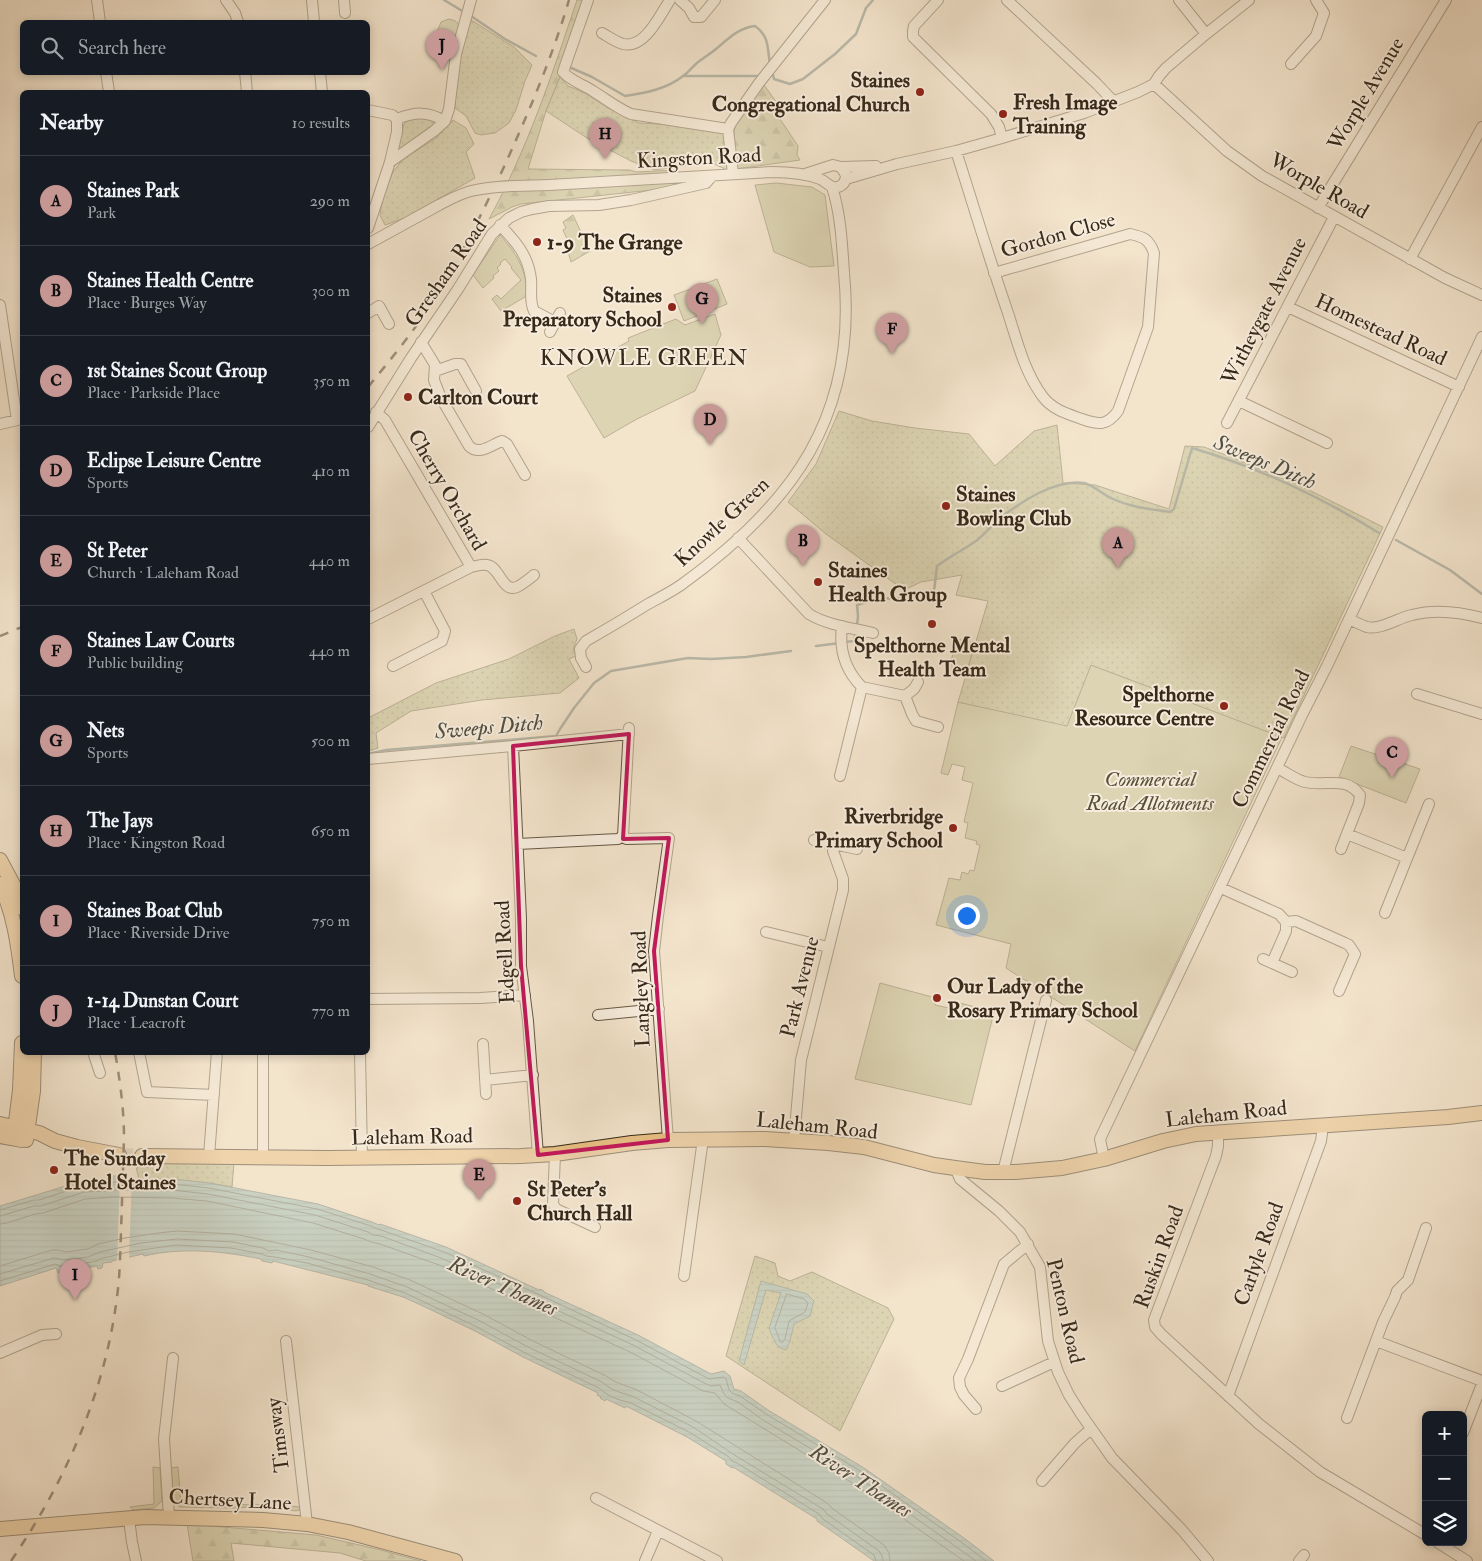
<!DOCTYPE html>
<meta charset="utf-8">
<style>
:root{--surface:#171b24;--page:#242831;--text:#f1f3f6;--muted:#9ea1a6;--line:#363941;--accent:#c59692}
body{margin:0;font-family:"IM FELL Double Pica",serif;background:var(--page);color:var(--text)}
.controls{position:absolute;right:15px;bottom:15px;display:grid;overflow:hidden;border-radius:8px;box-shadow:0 2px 8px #0003}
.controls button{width:45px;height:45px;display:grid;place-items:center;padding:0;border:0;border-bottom:1px solid var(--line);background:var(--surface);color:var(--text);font:25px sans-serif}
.you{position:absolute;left:966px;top:915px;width:18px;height:18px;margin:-12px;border:4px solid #fff;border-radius:50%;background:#1a73e8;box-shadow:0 0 0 8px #1a73e833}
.badge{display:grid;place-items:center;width:32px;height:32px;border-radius:50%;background:var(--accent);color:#111;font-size:16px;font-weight:700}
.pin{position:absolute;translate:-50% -41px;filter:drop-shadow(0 1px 2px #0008)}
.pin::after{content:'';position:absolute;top:26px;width:18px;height:15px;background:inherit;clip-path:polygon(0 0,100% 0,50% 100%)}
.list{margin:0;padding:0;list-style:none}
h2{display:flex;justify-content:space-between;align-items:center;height:65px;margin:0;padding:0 20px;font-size:21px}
h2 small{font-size:16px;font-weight:400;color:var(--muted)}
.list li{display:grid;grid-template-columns:32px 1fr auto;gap:15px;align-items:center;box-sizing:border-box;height:90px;padding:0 20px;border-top:1px solid var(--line)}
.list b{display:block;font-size:19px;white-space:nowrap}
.list p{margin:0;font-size:16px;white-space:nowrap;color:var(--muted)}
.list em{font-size:16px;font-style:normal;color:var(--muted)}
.icon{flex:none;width:28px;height:28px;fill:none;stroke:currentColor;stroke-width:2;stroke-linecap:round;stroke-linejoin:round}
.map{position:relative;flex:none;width:1482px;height:1561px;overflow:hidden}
.search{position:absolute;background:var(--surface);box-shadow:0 2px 8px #0003;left:20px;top:20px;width:350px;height:55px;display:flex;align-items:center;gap:12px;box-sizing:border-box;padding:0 18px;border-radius:8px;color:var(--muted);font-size:19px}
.panel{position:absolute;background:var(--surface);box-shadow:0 2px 8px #0003;left:20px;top:90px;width:350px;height:965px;border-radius:8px}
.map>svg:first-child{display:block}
</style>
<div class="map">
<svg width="1482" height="1561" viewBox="0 0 1482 1561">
<defs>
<pattern id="forest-firs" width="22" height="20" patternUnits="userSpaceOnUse" patternTransform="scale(1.25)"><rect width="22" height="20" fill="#c0c294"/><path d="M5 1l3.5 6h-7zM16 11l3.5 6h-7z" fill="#9d9e78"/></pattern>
<pattern id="park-dots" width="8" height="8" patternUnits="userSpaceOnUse" patternTransform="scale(1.25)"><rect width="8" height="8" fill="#c0c294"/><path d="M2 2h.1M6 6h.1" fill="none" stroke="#9d9e78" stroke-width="1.8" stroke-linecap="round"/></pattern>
<pattern id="water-rules" width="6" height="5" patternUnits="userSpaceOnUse" patternTransform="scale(1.25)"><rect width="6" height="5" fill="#9bbebb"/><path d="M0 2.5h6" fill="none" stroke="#86a3a0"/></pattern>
</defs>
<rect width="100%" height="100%" fill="#f3e4cc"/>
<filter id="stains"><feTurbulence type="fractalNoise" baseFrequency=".004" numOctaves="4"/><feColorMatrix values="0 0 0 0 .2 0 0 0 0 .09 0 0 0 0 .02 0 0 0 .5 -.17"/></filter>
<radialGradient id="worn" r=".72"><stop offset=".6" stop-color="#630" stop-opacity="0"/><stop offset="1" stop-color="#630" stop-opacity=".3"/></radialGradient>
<!-- green -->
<path fill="#c0c294" stroke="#7c7656" d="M449,19c19,3 7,20 3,33l-20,-7 9,-23z
M776,183l36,4 13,8 9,71 -24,1 -36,-15 -19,-67z
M500,235c15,17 30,38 25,62l-24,14 -9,-12 5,-4 4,4 20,-19 -10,-12 1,-1 -7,-8 -5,4 1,1 -4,4 2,3 -6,5 1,2 -11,10 -10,-13z
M717,279l10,25 -43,17 -10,-26z
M715,314l6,21 -26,56 -58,28 -33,19 -37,-62 62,-35 -1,-3 48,-19 9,6z
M957,639l18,4 -10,34 -17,-5z
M1091,665l191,72 -147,314 -129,-83 5,-24 -75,-19 13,-47 11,2 2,-8 6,2 2,-4 4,1 6,-26 -4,-1 1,-3 -12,-3 3,-15 -4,-1 9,-39 -11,-3 3,-13 -13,-3 -4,11 -7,-2 17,-71 109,23z
M1351,746l69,23 -14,34 -67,-26z
M880,983l56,15 -1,7 23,5 2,-7 34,9 -23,93 -116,-26z
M153,1467l7,1 2,33 -8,7 -21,2 -3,-3 24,-3z
M178,1467l3,37 94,1 26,2 -2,3 -3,1 -32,-5 -28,2 -57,-1 -6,-6 -2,-33z"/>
<!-- forest -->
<path fill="url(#forest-firs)" stroke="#7c7656" d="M577,0h7l-21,62 -3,15 -14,34 -18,58 102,1 6,2 42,-2 2,17 -159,17 -9,3 -23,12c38,-69 63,-144 88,-219z
M764,85l21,29 -5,5 18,27 -1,9 3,5 -64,9 -2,-37 3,-14z
M573,215l17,36 -19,11 -6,-21 2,-2 -4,-9 3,-2 -3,-6z
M187,1524l129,11 61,14 44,12h-55l-26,-8 -109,-10 3,18h-41z"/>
<!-- park -->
<path fill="url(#park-dots)" stroke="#7c7656" d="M471,20l43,27 18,18 -7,16 -9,29 -7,13 -14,10 -14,2 -6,-2 -9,-17 -11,-8c1,-29 6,-60 16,-88z
M560,77l8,9 17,7 23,15 31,15 39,2 48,6 1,39 -17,-8 -55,8 -24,-9 -44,-23 -41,-27z
M413,117l25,4 -9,11 -28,19h-4l7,-27z
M453,120l13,8 8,16 -8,8 9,26 -70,40 -20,7 -5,-10 3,-19 10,-24 10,-13 32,-20z
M839,411l33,10 43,7 54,6 26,32 39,-35 23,-6 6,58 32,2 74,24 16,-63 19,1 27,10 76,32 76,38 -99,211 -193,-73 -24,61 -109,-24 30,-101 -32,-6 6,-20 -41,7 -17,8 -78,-56 -38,-32 28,-38z
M574,629l3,10 -4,10 3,7 -7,3 10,19 -19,15 -78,7 -71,11 -35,22 2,15 -10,3v-33l68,-35 73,-24 46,-23z
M135,1163h99l-2,24c-31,-6 -62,-8 -93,-8z
M755,1256l20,7 3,13 12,5 22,-9 76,36 6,11 -54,112 -114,-75z"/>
<!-- water -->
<path fill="url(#water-rules)" stroke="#73827a" d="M112,1176h6l2,3h52l37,4 109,21 54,18 7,3 1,-1 66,23 93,43 1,-1 4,2v1l94,43 73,39 13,-3 6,5 4,13 7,2 27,19 96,58 100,70 30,23h-120l-57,-40v-2l-84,-52 -1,1 -6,-4v-3l-39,-24 -61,-31 -1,2 -19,-9 -1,2 -5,-3 1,-1 -4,-2 1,-2 -75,-36 -48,-26 -52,-25 -20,-9 -35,-11v-1l-95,-24 -1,2 -10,-2 -1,-2c-39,-8 -78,-12 -117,-3l-1,-2 -31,7v1l-9,1 -1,5 -4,1 -1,-3 -39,7 -2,-5 -56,18v-80l82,-25 23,-1z
M761,1281l46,13 7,7 -4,15 -16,8 -4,17 -4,9c-11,-2 -13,-12 -17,-22l12,-35 -15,-3 -22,75 -5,-4z"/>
<!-- pier -->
<path fill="#f3e4cc" d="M120,1174l1,3 11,-1 -3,83 -12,4z"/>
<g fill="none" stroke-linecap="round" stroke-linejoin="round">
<!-- shore -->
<path stroke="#69746a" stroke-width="1" d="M0,1210l34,-10h5l43,-14 23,-1 10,-3 5,2h52l37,4 108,21 54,17 6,3 4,1 63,22 96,43 96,45 73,39 15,-2 2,2 3,11 3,3 8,3 26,18 96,58 99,70 25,19
M0,1216l34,-10h7l43,-14 22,-1 8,-2 6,1h52l36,4 107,21 53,17 5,3 8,1 60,22 96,43 96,44 73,39 5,2 9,-1 4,9 4,4 10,4 25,18 95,57 118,84
M0,1224l7,-1 28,-9 8,-1 42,-14 29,-2 57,1 36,3 106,22 51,16 7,3 9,2 59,21 95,43 96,44 73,39 12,2 9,11 130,80 110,77
M0,1266l52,-16h6l8,2 22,-3 10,-5 27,-6 33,-5 19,-2 57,3 77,16 62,17 37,13 73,34 48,26 75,36c10,7 17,9 29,13l61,32 131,82 6,6 51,36 5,8 1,8
M0,1274l54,-16 11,2 23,-3 12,-5 41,-9 36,-4 56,3 30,6 6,3 7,-1 33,7 61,17 37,13 73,34 48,26 74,35c9,8 19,11 30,14l61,31 43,29 87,53 4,5 52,37 3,5 1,5
M0,1281l55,-17 8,3 34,-6 5,-3 6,-1 20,-5 48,-7 55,3 31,6 4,2 9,1 32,6 61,17 37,13 72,34 48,26 74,35c7,7 20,13 30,14l60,30 40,25 3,4 5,2 82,51 4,5 51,36 2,6
M787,1294l17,5 4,4 -3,9 -16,9 -4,18 -3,4 -2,-2 -5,-13z"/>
<!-- stream -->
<path stroke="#73827a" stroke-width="2.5" d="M444,0l20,12
M471,16l34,23 31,17
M569,67l23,10 33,19c20,-3 42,-7 58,-20 5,-3 9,-9 14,-13 6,-5 13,-9 19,-14 12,-10 22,-21 39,-23 15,11 12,22 15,38
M772,71l2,8 16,5 13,-5 32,-25 21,-20 10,-26 7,-8
M684,76h76
M1396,540l54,30 32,24
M857,626l1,-10 -1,-11 24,-8 10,2 7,-1 10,-5 26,-2 3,-25c12,-9 26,-16 39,-25 8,-6 14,-14 22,-21 22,-18 57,-41 86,-37 9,2 18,11 27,15 18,9 39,11 59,14l4,-3 18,-61c65,19 129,49 187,85
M845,642l9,-1 2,-10
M816,646l24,-3
M368,754l18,-4 170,-14 4,-7 14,-21 20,-25 17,-12 77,-13 23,1 35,-2 45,-6"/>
<!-- major-tunnel -->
<path stroke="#cdbfa8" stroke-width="14" stroke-dasharray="14 7" stroke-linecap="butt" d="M119,1155l23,1"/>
<!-- minor casing -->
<g stroke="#665845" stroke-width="12">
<path id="minor" d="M97,0l3,22
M226,0l9,13 3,9
M312,0l2,22
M344,0l1,13
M588,0l-25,72c8,9 21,13 30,19 13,8 24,17 38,23l97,15
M680,0l9,8 5,9h7l14,-17
M938,0l-24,26 -1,5v6l78,77 8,13 3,11
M1007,0l90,84 16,17
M1179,0l27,34
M602,33c7,4 14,9 21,11 22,5 37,-29 47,-44
M1291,64l25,-28 8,-23 -8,-13
M106,72l3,20
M245,72l2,20
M320,72l2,20
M1154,84l73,67 35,25 183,102 37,17
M368,110l24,5 5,4
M956,151c17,53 33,107 51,159 10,30 17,62 36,87 10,13 25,17 39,22 17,6 25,7 36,-8l30,-84 6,-74c-5,-14 -10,-16 -24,-19l-136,39
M390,162l7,-30v-13c18,-7 30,-8 48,2
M733,174l-5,-45 3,-6 28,-40 66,-83
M805,174l28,-9 8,2 35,-1
M846,179l51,-15 59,-13 46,-13 82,-25 54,-21 16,-8 5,-8 7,-8 40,-34 43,-34
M549,185l223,-13c17,0 32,1 48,7 7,3 10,10 18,8 6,-2 8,-7 8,-12l-5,-8
M1318,208l128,-208
M500,225c16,17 28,30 31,54 1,11 -2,22 3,32l21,11
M368,228l22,-66 44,-31 11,-10 4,-12 7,-55 15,-54
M368,244l71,-39
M1410,259l72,-132
M0,305l17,115
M1288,307l171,80
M368,313l11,-7 10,18
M550,332l10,-19
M421,342l14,23 -1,15 7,18 28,48c10,10 22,-1 33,-5l5,3 18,31
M435,371l20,-7h6l15,27
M1239,401l88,42
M1227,423l107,-206
M0,424l22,-5
M368,427l43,-69 47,-69 34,-55 17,-16 12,-6 11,-3 17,-3 50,-1 32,-5 75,-17 6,-7
M738,538l71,76c18,11 43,14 64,19
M471,567c5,-1 11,-3 16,-2 13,2 15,28 30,22 6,-3 12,-8 17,-12
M368,619l103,-52 -86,-147 -9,-8
M1349,619c6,3 12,6 18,8 14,3 31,-9 45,-12 23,-6 48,-3 70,3
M842,626c-3,23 3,44 20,61l43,9
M393,666l49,-25 3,-10 -21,-40
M586,667l-5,-9 -1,-9 6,-8c21,-12 41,-24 62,-37 11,-6 23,-12 33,-19 111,-80 177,-169 163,-312 -2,-29 -3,-58 -12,-86
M918,682l-4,7 -9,7 7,18 4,7 22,6
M1417,694l65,20
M513,746l8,172v48l7,55 10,134
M368,759l145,-13 116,-12
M1277,768c9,4 19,12 28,14 21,5 40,-7 55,13l-1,8 -18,46
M840,776l22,-89
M1347,834l60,24
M623,836l6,-108
M814,840l43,9
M518,844l100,-5 5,-3 3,3 43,-1 -11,78 -4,35 14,189
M1221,888l58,26 7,8 10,-1 49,22 4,2 6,9 -16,37
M1385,913l44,-109
M766,932l62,15
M1263,959l29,13
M1272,963l14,-32v-9
M368,999l112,-1 45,-3
M598,1015l61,-6
M483,1044l3,50
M93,1052l7,21
M139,1052l8,40 67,3
M263,1052v104
M360,1052l2,105
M485,1080l48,-5
M1218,1132v14l-2,10 -62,164 1,7 6,7 98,90 61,48 106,63
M794,1140l7,-80 42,-170v-11l-10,-28 2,-6
M555,1154l-2,50 3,5 39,18
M209,1156l8,-104
M1104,1159l-4,-20 202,-424 25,-49 155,-329
M955,1168l5,11 39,32 21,21 20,35 8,74 10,31 11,23 12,19 31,44 70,72 26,31
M1003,1172l43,-172
M684,1276l19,-137
M286,1341l21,183
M1376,1341l106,40
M0,1353l42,-18 14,-1
M1002,1386l52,-24
M1228,1396l93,-255 2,-16
M976,1409l-12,-14 -4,-8 -1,-9 9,-19 36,-95 24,-20
M1347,1418l36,-96 12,-25 2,-6 11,-11 18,-52
M1463,1433l19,-49
M1042,1481l33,-38 16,-14
M596,1498l121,63
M169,1517l-5,-78 9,-81
M129,1519l3,23 4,19
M1437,1542l30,19
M645,1561l13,-30
M1299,1561l5,-6"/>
</g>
<!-- major casing -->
<g stroke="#372918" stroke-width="16">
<path id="major" d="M0,860l16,30 6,18
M0,884c14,29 18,60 22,92
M0,1124l39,9 16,8 22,6 42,8
M0,1136l22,4
M14,1138l6,-48 2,-47
M26,1140l7,-49 1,-39
M142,1156l185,2 194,-2 34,-2 77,-11 36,-3 97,-1 63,4 36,4 70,18 21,3 30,4h30l47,-4 42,-9 59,-18 33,-7 252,-17 34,-4
M0,1529l145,-12 118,3 44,4 41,8 107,29"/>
</g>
<!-- minor -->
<use href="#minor" stroke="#f7edde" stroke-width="10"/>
<!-- major -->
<use href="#major" stroke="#eac286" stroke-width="14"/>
<!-- rail -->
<path stroke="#372918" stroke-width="2.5" stroke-dasharray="9 9" stroke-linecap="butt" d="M368,387c28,-34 56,-68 78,-107 21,-36 39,-73 57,-111 25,-55 49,-111 66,-169
M0,636l22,-9
M11,1561c54,-79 94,-168 106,-264 3,-21 3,-43 4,-64 1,-32 2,-63 3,-95 0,-29 -4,-57 -9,-86"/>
<!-- minor-bridge casing -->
<g stroke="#665845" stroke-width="12" stroke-linecap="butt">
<path id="minor-bridge" d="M439,205c10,-5 20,-11 32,-14 25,-6 52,-5 78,-6"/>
</g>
<!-- minor-bridge -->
<use href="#minor-bridge" stroke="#f7edde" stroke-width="10"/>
</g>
<!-- marked area -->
<path d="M0 0H1482V1561H0ZM629,734l-6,105 46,-1 -15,113 14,189 -130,15 -17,-189 -8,-220z" fill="#f3e4cc" fill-opacity=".55" fill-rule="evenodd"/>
<path fill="none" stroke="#c2185b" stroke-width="4" stroke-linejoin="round" d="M629,734l-6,105 46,-1 -15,113 14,189 -130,15 -17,-189 -8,-220z"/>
<!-- markers -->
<g fill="#8f2418" stroke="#f7edde" stroke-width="2">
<circle cx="920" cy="92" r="5"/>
<circle cx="1003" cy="114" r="5"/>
<circle cx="537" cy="242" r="5"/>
<circle cx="672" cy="307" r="5"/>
<circle cx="408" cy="397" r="5"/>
<circle cx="946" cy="506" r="5"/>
<circle cx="818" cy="582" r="5"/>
<circle cx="932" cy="624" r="5"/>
<circle cx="1224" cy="706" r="5"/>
<circle cx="953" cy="828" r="5"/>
<circle cx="937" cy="998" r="5"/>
<circle cx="54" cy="1170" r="5"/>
<circle cx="517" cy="1201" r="5"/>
</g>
<g text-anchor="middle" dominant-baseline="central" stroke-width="4" stroke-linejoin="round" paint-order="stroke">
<!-- poi labels -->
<g font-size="21" font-weight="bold" fill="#372918" stroke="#f7edde" text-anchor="start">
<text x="910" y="80" text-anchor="end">Staines<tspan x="910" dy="24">Congregational Church</tspan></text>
<text x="1013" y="102">Fresh Image<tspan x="1013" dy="24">Training</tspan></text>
<text x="547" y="242">1-9 The Grange</text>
<text x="662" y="295" text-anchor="end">Staines<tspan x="662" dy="24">Preparatory School</tspan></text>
<text x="418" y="397">Carlton Court</text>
<text x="956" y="494">Staines<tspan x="956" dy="24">Bowling Club</tspan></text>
<text x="828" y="570">Staines<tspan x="828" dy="24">Health Group</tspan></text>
<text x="932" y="645" text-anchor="middle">Spelthorne Mental<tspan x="932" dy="24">Health Team</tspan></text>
<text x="1214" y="694" text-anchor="end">Spelthorne<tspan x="1214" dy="24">Resource Centre</tspan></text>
<text x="943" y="816" text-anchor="end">Riverbridge<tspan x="943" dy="24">Primary School</tspan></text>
<text x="947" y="986">Our Lady of the<tspan x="947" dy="24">Rosary Primary School</tspan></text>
<text x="64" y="1158">The Sunday<tspan x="64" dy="24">Hotel Staines</tspan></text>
<text x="527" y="1189">St Peter's<tspan x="527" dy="24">Church Hall</tspan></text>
</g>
<!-- street labels -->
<g font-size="21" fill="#372918" stroke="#f7edde">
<text transform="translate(1366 94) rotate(-59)">Worple Avenue</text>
<text transform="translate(699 158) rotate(-3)">Kingston Road</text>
<text transform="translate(1319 186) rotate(30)">Worple Road</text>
<text transform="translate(1058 235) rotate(-16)">Gordon Close</text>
<text transform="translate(446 273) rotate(-55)">Gresham Road</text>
<text transform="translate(1264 311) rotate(-63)">Witheygate Avenue</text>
<text transform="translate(1381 330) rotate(25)">Homestead Road</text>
<text transform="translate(447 490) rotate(60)">Cherry Orchard</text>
<text transform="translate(722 522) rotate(-43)">Knowle Green</text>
<text transform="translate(1271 739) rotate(-64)">Commercial Road</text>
<text transform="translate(505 952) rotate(-93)">Edgell Road</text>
<text transform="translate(800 987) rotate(-76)">Park Avenue</text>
<text transform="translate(641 989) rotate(-92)">Langley Road</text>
<text transform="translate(1226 1114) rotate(-6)">Laleham Road</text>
<text transform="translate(817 1126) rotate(6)">Laleham Road</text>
<text transform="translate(412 1137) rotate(-1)">Laleham Road</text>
<text transform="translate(1259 1254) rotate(-70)">Carlyle Road</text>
<text transform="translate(1159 1257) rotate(-70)">Ruskin Road</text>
<text transform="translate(1065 1311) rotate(77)">Penton Road</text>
<text transform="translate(278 1435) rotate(-97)">Timsway</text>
<text transform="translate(230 1500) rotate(3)">Chertsey Lane</text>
</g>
<!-- park labels -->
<g font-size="21" font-style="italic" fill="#594f37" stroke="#f7edde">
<text x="1150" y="779">Commercial<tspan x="1150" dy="24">Road Allotments</tspan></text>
</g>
<!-- neighbourhood labels -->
<g font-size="22" letter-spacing="1" fill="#372918" stroke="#f7edde">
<text x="644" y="358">KNOWLE GREEN</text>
</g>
<!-- water labels -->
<g font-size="22" font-style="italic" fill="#504e41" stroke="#f7edde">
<text transform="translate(1265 462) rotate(23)">Sweeps Ditch</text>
<text transform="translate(489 727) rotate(-5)">Sweeps Ditch</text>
<text transform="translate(503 1286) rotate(24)">River Thames</text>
<text transform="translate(861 1481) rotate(33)">River Thames</text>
</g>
</g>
<rect width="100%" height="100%" filter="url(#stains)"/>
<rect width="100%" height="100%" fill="url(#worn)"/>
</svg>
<div class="controls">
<button>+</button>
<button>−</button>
<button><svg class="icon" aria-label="layers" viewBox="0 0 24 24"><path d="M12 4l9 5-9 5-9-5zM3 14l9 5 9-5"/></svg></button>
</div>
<div class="you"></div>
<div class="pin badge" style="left:1118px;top:568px">A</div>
<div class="pin badge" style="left:803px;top:566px">B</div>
<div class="pin badge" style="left:1392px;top:778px">C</div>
<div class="pin badge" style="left:710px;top:445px">D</div>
<div class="pin badge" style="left:479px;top:1200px">E</div>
<div class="pin badge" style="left:892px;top:354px">F</div>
<div class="pin badge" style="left:702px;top:324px">G</div>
<div class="pin badge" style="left:605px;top:159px">H</div>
<div class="pin badge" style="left:75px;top:1300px">I</div>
<div class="pin badge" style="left:442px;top:70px">J</div>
<div class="search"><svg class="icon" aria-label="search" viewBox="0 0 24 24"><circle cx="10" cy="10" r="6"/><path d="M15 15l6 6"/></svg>Search here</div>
<section class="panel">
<h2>Nearby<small>10 results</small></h2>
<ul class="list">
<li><span class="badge">A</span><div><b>Staines Park</b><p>Park</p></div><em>290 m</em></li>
<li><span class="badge">B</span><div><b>Staines Health Centre</b><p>Place · Burges Way</p></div><em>300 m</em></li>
<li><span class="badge">C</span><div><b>1st Staines Scout Group</b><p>Place · Parkside Place</p></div><em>350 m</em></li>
<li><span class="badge">D</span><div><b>Eclipse Leisure Centre</b><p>Sports</p></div><em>410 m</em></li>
<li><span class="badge">E</span><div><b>St Peter</b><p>Church · Laleham Road</p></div><em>440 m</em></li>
<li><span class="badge">F</span><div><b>Staines Law Courts</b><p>Public building</p></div><em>440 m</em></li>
<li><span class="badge">G</span><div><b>Nets</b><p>Sports</p></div><em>500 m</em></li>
<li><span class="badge">H</span><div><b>The Jays</b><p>Place · Kingston Road</p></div><em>650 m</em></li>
<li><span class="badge">I</span><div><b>Staines Boat Club</b><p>Place · Riverside Drive</p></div><em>750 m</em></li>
<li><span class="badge">J</span><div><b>1-14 Dunstan Court</b><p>Place · Leacroft</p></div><em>770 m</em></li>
</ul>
</section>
</div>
